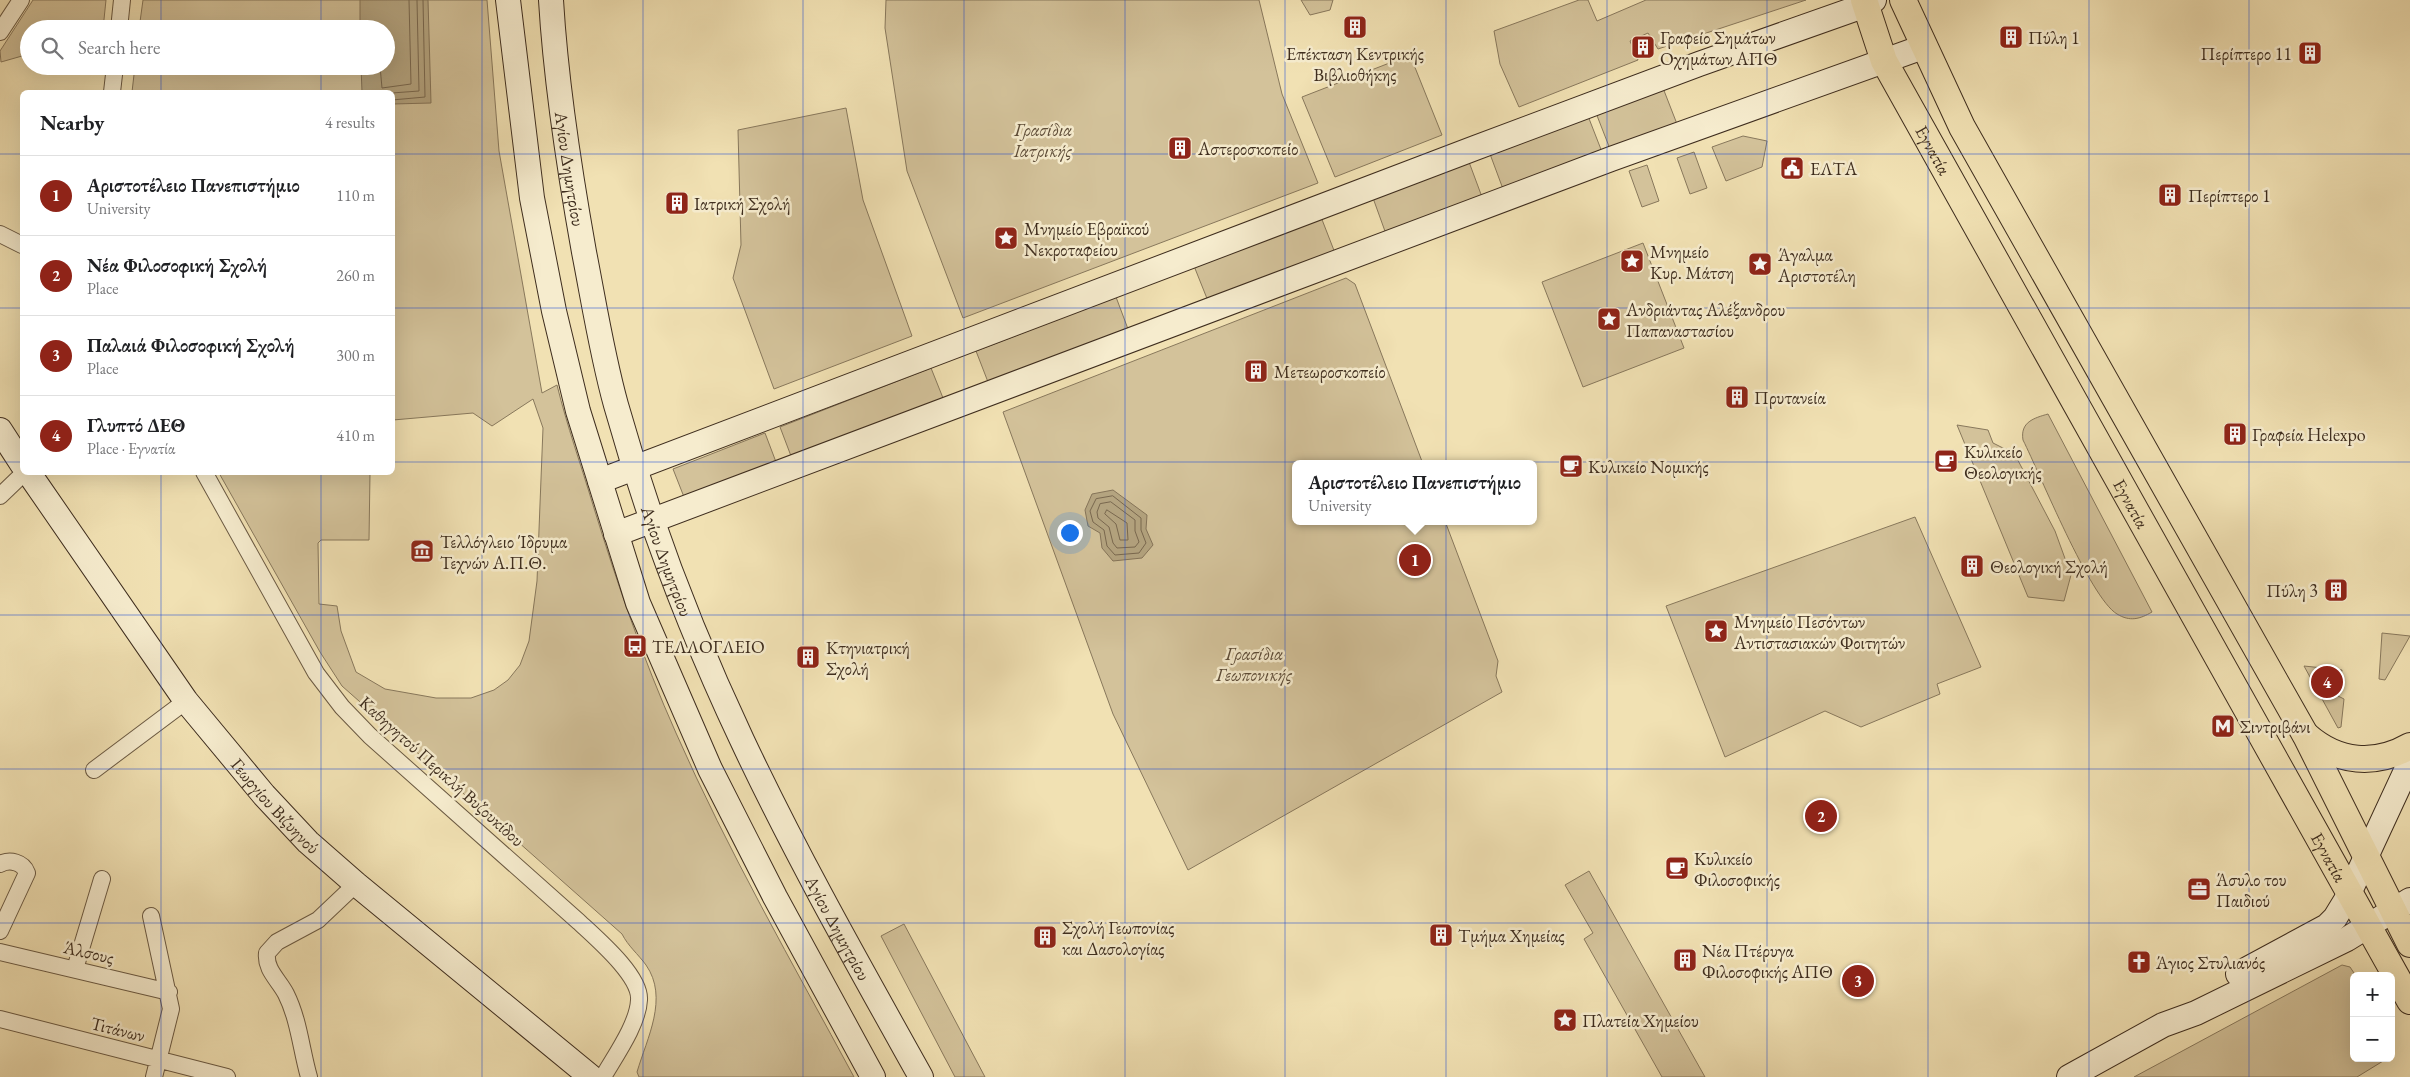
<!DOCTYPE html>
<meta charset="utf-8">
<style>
:root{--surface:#fff;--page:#f2f2f2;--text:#202124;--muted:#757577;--line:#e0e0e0;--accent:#8f2418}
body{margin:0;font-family:"EB Garamond",serif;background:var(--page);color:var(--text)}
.controls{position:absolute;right:15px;bottom:15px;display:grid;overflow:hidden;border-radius:8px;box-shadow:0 5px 20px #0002}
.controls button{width:45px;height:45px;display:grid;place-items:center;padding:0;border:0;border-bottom:1px solid var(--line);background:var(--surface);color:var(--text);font:25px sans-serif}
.you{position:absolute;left:1069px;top:532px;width:18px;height:18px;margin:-12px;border:4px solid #fff;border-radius:50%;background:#1a73e8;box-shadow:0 0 0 8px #1a73e833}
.badge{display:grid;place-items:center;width:32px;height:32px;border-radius:50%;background:var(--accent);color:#fff;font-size:16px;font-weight:700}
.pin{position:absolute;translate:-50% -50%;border:2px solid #fff;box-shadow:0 1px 5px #0006}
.popup{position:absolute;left:1292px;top:460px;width:245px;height:65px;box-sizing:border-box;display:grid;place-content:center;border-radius:8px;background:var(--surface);filter:drop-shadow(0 1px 4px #0005);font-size:16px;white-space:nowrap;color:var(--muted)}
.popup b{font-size:19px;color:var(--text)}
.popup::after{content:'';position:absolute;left:50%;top:100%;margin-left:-10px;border:10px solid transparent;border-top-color:var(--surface)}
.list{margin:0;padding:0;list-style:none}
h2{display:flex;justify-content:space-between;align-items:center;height:65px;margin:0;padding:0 20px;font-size:21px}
h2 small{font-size:16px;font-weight:400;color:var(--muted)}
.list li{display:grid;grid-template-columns:32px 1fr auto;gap:15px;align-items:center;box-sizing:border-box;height:80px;padding:0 20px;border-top:1px solid var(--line)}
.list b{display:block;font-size:19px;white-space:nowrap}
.list p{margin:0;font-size:16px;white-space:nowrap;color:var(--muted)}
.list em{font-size:16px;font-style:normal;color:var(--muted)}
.icon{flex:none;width:28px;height:28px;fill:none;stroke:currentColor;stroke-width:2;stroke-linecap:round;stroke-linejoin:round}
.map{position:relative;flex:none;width:2410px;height:1077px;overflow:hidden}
.search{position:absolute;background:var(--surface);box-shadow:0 5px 20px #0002;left:20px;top:20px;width:375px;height:55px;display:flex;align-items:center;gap:12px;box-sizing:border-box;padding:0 18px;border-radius:28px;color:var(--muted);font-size:19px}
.panel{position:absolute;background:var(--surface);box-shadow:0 5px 20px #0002;left:20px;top:90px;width:375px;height:385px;border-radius:8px}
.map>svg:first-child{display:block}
</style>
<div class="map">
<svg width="2410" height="1077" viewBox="0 0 2410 1077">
<rect width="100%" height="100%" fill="#f1e1b3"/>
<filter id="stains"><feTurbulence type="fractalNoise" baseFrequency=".004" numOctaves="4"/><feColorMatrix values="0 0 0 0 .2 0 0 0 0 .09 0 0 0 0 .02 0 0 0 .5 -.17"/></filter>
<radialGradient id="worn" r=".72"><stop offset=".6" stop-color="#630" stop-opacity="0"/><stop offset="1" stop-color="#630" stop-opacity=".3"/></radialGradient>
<!-- green -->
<path fill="#d3c29a" stroke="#88785c" d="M33,0h73l-3,29h-74v25l-28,8 -1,-11z
M143,0h344l12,151 43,242 15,-8c10,41 24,80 36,120 24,78 50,154 83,228 52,118 117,231 178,344h-215l-2,-5c10,-34 32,-74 9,-107 -8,-11 -18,-19 -24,-31l-280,-248 -22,-34 -101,-179h151l-1,67h-48l-3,3 1,61 18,2 4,25 15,41 29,17 51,9h35l23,-8 14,-10 12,-15 9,-24 8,-60 6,-153 -10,-29 -41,27 -19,-13 -80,7 -1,-328h-260l3,-26h251v-37h-247z
M886,0h373l23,94 36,89 -355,135 -56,-147 -22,-143z
M1301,0h32l-3,10 -20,5z
M1579,0h9l9,21 49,-21h160l-148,49 -10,-16 -18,8 8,19 -119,47 -19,-43 -6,-33z
M1410,55l32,80 -107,42 -33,-80z
M1663,88l14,36 -67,25 -14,-36z
M846,108l17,92 49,136 -138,53 -41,-111 8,-33 -3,-115z
M1588,116l14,36 -99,37 -13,-35z
M1743,136l24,5 -5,26 -36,14 -14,-34z
M1694,152l13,36 -17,6 -13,-36z
M1469,162l13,35 -96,37 -13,-36z
M1647,165l12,36 -17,6 -13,-36z
M1321,217l14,36 -127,48 -14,-35z
M1643,243l41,105 -101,39 -41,-105z
M1346,278l9,6 68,180h-127v57h149l53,140 -2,15 6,16 -314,178 -75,-156 -110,-302z
M1116,297l12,32 -140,53 -12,-31z
M931,368l12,30 -152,58 -11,-29z
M2048,414l104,198c-12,7 -22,10 -35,2 -27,-16 -77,-140 -94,-174 -3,-18 11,-22 25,-26z
M1957,425l31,5 5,13 12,6h7l43,82 16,44 -7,26 -36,-4z
M765,433l11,29 -92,35 -11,-28z
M1915,517l66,150 -44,17 3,10 -79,33 -36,-16 -100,46 -59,-151z
M2382,633l28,3 -25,44 -6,-1z
M2304,666l38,4 -4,26 6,3 -3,28 -3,1z
M1589,871l116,206h-43l-78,-138 9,-6 -28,-48z
M904,924l81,153h-30l-74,-141z
M2342,965l8,2 6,9h-2v82h34l-31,19h-223z"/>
<!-- water -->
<path fill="#b4a480" stroke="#857459" d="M360,0h68l3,103 -38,1 -1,-12h-30l-1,-26h25v-37h-26z
M1113,490l34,25 -1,14 7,16 -11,13 -29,3 -11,-13 -2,-15 -12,-7 -3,-16 7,-16z"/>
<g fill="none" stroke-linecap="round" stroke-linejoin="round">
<!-- shore -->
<path stroke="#79684f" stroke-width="1" d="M380,66l2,22 29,-4 -2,-84
M392,93l27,-2 -2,-91
M392,100l33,-3 -2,-97
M1113,496l28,22v12l5,13 -7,10 -24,2 -8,-9 -3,-16 -11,-8 -3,-11 6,-12z
M1111,502l24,18v11l4,11 -4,5 -18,1 -4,-5 -4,-16 -11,-9 -1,-6 3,-8z
M1107,510l20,13 1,17h-8l-4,-16 -11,-10z"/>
<!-- street casing -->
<g stroke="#6b5a43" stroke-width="18">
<path id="street" d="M119,29l3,-29
M0,32l21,-32
M112,92l3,-26
M0,234l22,11
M204,472l112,201 26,34 28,29 209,186c17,16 62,54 60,78 -1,24 -24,56 -36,77
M0,496l25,-24
M94,770l92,-69
M0,864c10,-5 23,-2 27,9l-27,58
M151,916l20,93 -17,68
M0,952l169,40
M75,969l27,-90
M0,1019l227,58
M309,1077c-8,-28 -10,-57 -23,-83 -7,-14 -21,-24 -19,-41l10,-11 41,-22 38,-36"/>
</g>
<!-- secondary casing -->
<g stroke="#3e2d1e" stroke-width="26">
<g id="secondary">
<path d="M508,0l24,198 22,113 24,100 60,192 72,166 65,128 98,180"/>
<path id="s1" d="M551,0c5,85 18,168 33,252 10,51 18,103 32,153 32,114 75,227 126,335 54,115 117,226 179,337"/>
<path d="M0,430l22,34"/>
<path id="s2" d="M28,472l158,229 78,94 44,47 48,42 235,193"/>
<path d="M600,481l875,-333 224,-84 167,-59 8,-5"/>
<path d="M616,534l995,-375 312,-112"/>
<path d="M2238,974l89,-48 8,-8 11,-18 64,-138"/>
<path d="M2069,1077l94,-52 33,-12 151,-74 63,-39"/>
</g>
</g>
<!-- primary casing -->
<g stroke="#3e2d1e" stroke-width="28">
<g id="primary">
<path id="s3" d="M1864,0l20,61 526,940"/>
<path d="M1903,0l59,127 344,609 104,208"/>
<path d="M2307,736c31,27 68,30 103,10"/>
</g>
</g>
<!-- street -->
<use href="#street" stroke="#f6ecce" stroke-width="16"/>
<!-- secondary -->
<use href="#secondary" stroke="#f6ecce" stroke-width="24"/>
<!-- primary -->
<use href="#primary" stroke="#f1e1b3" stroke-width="26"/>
</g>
<!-- grid -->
<path fill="none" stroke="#1d4ed8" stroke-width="1" stroke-opacity="0.55" d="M161,0v29M321,0v29M482,0v1077M643,0v1077M803,0v1077M964,0v1077M1125,0v1077M1285,0v1077M1446,0v1077M1607,0v1077M1767,0v1077M1928,0v1077M2089,0v1077M2249,0v1077M161,66v26M321,66v26M0,154h22M392,154h2018M0,308h22M392,308h2018M0,462h22M392,462h2018M161,472v605M321,472v605M0,615h2410M0,769h2410M0,923h2410"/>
<!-- icons -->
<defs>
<g id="building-square" transform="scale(1.25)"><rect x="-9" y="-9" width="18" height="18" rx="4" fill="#8f2418" stroke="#f6ecce"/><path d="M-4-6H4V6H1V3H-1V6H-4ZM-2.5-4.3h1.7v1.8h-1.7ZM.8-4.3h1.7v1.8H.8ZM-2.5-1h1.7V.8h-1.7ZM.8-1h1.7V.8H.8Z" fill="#fff"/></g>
<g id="civic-square" transform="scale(1.25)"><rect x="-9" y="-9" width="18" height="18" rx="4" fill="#8f2418" stroke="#f6ecce"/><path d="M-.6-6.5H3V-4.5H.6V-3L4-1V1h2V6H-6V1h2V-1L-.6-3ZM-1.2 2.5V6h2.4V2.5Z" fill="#fff"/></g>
<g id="sight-square" transform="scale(1.25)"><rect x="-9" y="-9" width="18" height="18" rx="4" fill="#8f2418" stroke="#f6ecce"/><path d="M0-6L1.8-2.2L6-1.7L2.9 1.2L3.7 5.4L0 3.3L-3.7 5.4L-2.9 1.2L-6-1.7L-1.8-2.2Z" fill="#fff"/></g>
<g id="cafe-square" transform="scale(1.25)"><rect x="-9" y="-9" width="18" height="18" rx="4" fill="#8f2418" stroke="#f6ecce"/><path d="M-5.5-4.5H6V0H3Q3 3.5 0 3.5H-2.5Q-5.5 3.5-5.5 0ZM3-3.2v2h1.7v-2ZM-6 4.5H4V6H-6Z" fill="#fff"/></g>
<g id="museum-square" transform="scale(1.25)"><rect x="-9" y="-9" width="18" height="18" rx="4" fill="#8f2418" stroke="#f6ecce"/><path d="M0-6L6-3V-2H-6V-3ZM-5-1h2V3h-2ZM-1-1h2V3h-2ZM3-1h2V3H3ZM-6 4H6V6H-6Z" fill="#fff"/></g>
<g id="bus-square" transform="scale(1.25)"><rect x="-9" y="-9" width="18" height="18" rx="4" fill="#8f2418" stroke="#f6ecce"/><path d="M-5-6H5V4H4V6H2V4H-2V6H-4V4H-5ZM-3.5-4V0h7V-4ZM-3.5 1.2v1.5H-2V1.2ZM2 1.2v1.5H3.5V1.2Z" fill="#fff"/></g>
<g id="metro-square" transform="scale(1.25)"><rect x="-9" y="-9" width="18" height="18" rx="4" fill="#8f2418" stroke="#f6ecce"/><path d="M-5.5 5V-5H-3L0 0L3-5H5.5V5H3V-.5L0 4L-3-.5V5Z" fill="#fff"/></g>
<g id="office-square" transform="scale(1.25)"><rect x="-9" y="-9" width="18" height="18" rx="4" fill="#8f2418" stroke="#f6ecce"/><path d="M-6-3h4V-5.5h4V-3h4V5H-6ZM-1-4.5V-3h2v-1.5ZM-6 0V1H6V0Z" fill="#fff"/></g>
<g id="church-square" transform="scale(1.25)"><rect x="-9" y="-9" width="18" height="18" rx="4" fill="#8f2418" stroke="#f6ecce"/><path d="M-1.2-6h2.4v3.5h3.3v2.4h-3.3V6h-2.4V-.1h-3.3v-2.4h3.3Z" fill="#fff"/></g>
</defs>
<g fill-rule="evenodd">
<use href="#building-square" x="1355" y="27"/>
<use href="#building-square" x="2011" y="37"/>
<use href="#building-square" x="1643" y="47"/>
<use href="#building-square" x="2310" y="53"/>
<use href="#building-square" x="1180" y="148"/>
<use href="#civic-square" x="1792" y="168"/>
<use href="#building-square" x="2170" y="195"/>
<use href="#building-square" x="677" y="203"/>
<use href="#sight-square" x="1006" y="238"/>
<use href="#sight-square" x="1632" y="261"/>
<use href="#sight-square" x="1760" y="264"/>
<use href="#sight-square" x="1609" y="319"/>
<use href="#building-square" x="1256" y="371"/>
<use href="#building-square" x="1737" y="397"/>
<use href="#building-square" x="2235" y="434"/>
<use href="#cafe-square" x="1946" y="461"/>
<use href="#cafe-square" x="1571" y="466"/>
<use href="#museum-square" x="422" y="551"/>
<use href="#building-square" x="1972" y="566"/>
<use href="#building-square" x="2336" y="590"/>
<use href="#sight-square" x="1716" y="631"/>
<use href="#bus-square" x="635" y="646"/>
<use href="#building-square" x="808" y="657"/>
<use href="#metro-square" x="2223" y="726"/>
<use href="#cafe-square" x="1677" y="868"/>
<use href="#office-square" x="2199" y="889"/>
<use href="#building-square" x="1441" y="935"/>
<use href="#building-square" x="1045" y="937"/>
<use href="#building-square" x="1685" y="960"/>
<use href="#church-square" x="2139" y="962"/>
<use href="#sight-square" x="1565" y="1020"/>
</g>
<g text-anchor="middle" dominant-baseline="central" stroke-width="5" stroke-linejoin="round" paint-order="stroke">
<!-- poi labels -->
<g font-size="18" fill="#3e2d1e" stroke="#f6ecce" text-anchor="start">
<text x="1660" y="37">Γραφείο Σημάτων<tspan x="1660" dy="21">Οχημάτων ΑΠΘ</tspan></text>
<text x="2028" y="37">Πύλη 1</text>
<text x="1355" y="53" text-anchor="middle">Επέκταση Κεντρικής<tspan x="1355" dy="21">Βιβλιοθήκης</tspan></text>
<text x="2292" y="53" text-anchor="end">Περίπτερο 11</text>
<text x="1198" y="148">Αστεροσκοπείο</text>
<text x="1810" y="168">ΕΛΤΑ</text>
<text x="2188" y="195">Περίπτερο 1</text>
<text x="694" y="203">Ιατρική Σχολή</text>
<text x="1024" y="228">Μνημείο Εβραϊκού<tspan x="1024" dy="21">Νεκροταφείου</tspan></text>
<text x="1650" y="251">Μνημείο<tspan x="1650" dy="21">Κυρ. Μάτση</tspan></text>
<text x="1778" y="254">Άγαλμα<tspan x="1778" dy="21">Αριστοτέλη</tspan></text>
<text x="1626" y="309">Ανδριάντας Αλέξανδρου<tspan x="1626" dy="21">Παπαναστασίου</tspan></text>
<text x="1274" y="371">Μετεωροσκοπείο</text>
<text x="1754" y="397">Πρυτανεία</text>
<text x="2252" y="434">Γραφεία Helexpo</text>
<text x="1964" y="451">Κυλικείο<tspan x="1964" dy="21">Θεολογικής</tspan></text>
<text x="1588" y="466">Κυλικείο Νομικής</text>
<text x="440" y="541">Τελλόγλειο Ίδρυμα<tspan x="440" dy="21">Τεχνών Α.Π.Θ.</tspan></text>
<text x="1990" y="566">Θεολογική Σχολή</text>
<text x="2318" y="590" text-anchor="end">Πύλη 3</text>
<text x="1734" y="621">Μνημείο Πεσόντων<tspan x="1734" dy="21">Αντιστασιακών Φοιτητών</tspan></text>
<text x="652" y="646">ΤΕΛΛΟΓΛΕΙΟ</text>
<text x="826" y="647">Κτηνιατρική<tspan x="826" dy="21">Σχολή</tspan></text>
<text x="2240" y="726">Σιντριβάνι</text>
<text x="1694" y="858">Κυλικείο<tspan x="1694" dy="21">Φιλοσοφικής</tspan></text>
<text x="2216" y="879">Άσυλο του<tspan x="2216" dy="21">Παιδιού</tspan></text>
<text x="1062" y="927">Σχολή Γεωπονίας<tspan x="1062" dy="21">και Δασολογίας</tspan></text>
<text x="1458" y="935">Τμήμα Χημείας</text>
<text x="1702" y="950">Νέα Πτέρυγα<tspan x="1702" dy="21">Φιλοσοφικής ΑΠΘ</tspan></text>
<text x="2156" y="962">Άγιος Στυλιανός</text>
<text x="1582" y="1020">Πλατεία Χημείου</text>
</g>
<!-- park labels -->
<g font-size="18" font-style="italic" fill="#5c4b37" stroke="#f6ecce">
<text x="1043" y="129">Γρασίδια<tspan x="1043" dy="21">Ιατρικής</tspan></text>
<text x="1254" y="653">Γρασίδια<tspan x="1254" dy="21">Γεωπονικής</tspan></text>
</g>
<!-- street labels -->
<g font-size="18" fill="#3e2d1e" stroke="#f6ecce">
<text stroke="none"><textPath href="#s3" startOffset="166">Εγνατία</textPath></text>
<text stroke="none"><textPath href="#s1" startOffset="170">Αγίου Δημητρίου</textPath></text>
<text stroke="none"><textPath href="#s3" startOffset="571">Εγνατία</textPath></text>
<text stroke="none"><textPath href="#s1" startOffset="575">Αγίου Δημητρίου</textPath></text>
<text transform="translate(442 771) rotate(42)">Καθηγητού Περικλή Βυζουκίδου</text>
<text stroke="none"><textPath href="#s2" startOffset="416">Γεωργίου Βιζυηνού</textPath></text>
<text stroke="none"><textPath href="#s3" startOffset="976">Εγνατία</textPath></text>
<text stroke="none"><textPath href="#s1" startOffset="980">Αγίου Δημητρίου</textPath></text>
<text transform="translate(89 952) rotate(13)">Άλσους</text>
<text transform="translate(118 1029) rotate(14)">Τιτάνων</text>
</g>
</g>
<rect width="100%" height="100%" filter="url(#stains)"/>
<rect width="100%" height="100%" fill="url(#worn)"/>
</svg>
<div class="controls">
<button>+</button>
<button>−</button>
</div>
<div class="you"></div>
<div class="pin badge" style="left:1415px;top:560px">1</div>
<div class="popup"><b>Αριστοτέλειο Πανεπιστήμιο</b>University</div>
<div class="pin badge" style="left:1821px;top:816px">2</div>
<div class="pin badge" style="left:1858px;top:981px">3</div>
<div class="pin badge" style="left:2327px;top:682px">4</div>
<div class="search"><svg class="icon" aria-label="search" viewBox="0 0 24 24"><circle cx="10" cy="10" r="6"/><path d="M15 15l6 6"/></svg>Search here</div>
<section class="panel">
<h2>Nearby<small>4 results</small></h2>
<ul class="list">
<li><span class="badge">1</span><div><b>Αριστοτέλειο Πανεπιστήμιο</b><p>University</p></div><em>110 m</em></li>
<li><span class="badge">2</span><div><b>Νέα Φιλοσοφική Σχολή</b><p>Place</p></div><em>260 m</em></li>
<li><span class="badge">3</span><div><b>Παλαιά Φιλοσοφική Σχολή</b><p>Place</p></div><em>300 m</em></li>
<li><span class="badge">4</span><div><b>Γλυπτό ΔΕΘ</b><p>Place · Εγνατία</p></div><em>410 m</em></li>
</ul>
</section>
</div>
